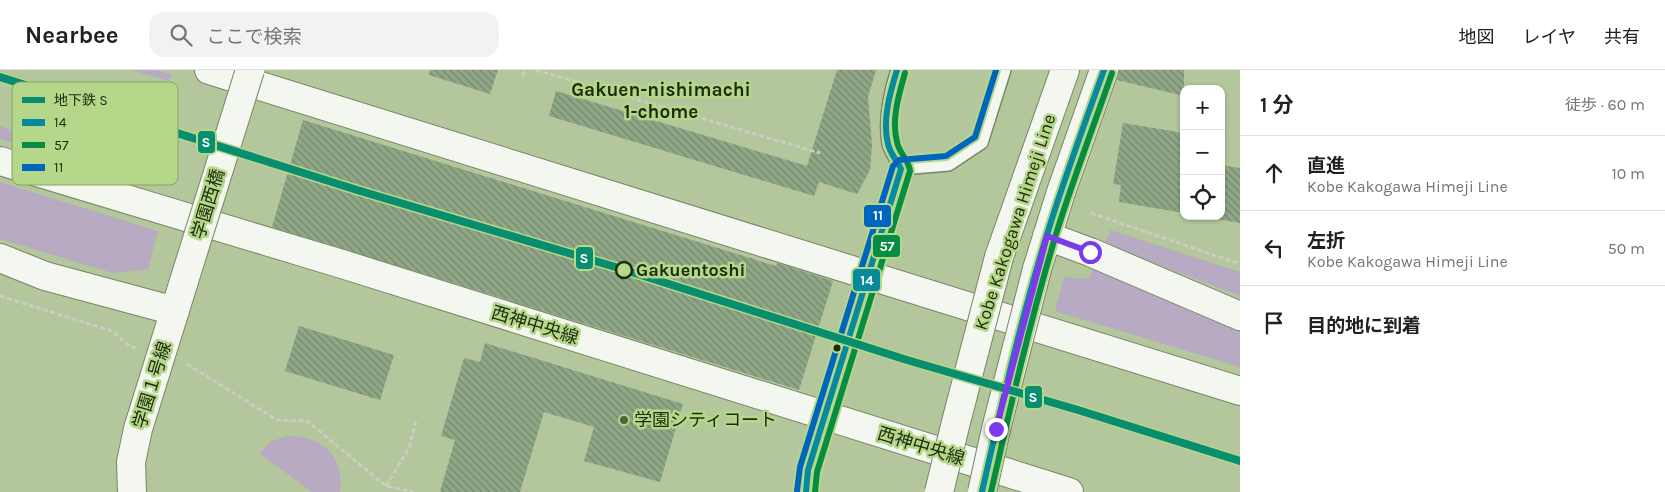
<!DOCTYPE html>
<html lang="ja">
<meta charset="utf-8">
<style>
:root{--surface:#fff;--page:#f2f2f2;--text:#202124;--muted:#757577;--line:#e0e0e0}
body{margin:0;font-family:Karla,"Noto Sans JP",sans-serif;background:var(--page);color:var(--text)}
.controls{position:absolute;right:15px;top:15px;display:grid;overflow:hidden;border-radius:10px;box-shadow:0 1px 4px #0004}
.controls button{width:45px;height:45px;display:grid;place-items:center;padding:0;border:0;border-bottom:1px solid var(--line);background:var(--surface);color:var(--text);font:25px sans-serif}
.stop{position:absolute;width:15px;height:15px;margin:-11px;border:4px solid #7c3aed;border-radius:50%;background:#fff}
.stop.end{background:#7c3aed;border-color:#fff;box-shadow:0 1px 5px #0008}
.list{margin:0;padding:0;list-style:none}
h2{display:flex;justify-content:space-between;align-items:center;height:65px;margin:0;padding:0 20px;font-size:21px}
h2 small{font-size:16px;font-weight:400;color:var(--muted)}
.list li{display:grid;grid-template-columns:32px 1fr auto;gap:15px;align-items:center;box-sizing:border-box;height:75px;padding:0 20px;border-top:1px solid var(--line)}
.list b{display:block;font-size:19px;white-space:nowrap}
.list p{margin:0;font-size:16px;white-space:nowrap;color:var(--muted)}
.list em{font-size:16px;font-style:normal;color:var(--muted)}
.icon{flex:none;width:28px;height:28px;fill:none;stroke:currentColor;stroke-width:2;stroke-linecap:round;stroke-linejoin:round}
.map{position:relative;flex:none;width:1240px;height:422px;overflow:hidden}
header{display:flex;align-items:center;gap:30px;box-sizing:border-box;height:70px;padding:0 25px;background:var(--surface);border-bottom:1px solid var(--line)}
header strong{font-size:24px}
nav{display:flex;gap:28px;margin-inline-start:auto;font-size:18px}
.search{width:350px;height:45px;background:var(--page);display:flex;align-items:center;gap:12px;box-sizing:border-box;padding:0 18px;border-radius:15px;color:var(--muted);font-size:19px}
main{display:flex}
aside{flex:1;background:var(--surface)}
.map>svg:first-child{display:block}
</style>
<header>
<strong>Nearbee</strong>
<div class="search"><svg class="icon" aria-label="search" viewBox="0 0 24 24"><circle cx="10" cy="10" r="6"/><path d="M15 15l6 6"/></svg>ここで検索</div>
<nav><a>地図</a><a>レイヤ</a><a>共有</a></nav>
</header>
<main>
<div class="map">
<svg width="1240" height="422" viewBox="0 0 1240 422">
<defs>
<pattern id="building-back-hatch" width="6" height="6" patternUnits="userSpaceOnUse" patternTransform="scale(1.25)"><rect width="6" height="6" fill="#8fa787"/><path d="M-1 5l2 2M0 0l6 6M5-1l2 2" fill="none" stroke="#74886d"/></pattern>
</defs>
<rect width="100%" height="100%" fill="#b3c69c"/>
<!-- grass -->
<path fill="#b8aac2" d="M131,0h25l15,4 -2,7z
M0,56l122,43 -2,7 -120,-37z
M0,112l158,49 -10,38 -35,4 -113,-34z
M1110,160l130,42v24l-135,-52z
M1093,197l147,61v39l-185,-56 9,-34 25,2z
M287,366c35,0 58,20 53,56h-28l-53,-39 13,-12z"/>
<!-- building -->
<path fill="url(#building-back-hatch)" d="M430,0h68l-8,24 -61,-19z
M837,0h39l-8,27 4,48 -2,25 -13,24 -38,-12 -5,14 -265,-80 7,-25 251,75z
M1119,0h65v26l-67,-16z
M303,50l473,146 1,-3 56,18 -34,109 -527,-163z
M1123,53l61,10v80l-65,-11 2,-17 -8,-1z
M1221,95l19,3v55l-40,-7h21z
M299,256l95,29 -14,45 -95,-29z
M485,273l198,61 -23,78 -76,-21 10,-34 -50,-15 -24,80h-80l15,-52 -14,-4 23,-78 16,4z"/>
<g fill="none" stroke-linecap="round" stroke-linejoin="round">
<!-- service casing -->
<g stroke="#788665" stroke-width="14">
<path id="service" d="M901,99l48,-4 33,-22 23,-73
M893,126l8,-27c-4,-8 -11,-17 -13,-25 -4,-25 1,-50 9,-74
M806,422l2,-22"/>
</g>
<!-- tertiary casing -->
<g stroke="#788665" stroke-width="30">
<path id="tertiary" d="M209,0l1031,321
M0,91l342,103 727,228
M0,188l45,18 130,35
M132,422l-1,-30 7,-33 46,-148"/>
</g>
<!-- primary casing -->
<g stroke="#788665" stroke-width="30">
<path id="primary" d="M1047,166l43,16 150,64
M999,187l66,-187
M1037,199l24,-77 43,-122"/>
</g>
<!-- path -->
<path stroke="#c8cec1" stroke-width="3" stroke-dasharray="5 2.5" stroke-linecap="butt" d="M536,0l284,83
M523,6l1,-6
M1091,143l149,51
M0,226l112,35 19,16 5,1
M187,294l90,56 30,1 79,65 27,6
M386,416l23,-38 7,-26"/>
<!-- service -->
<use href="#service" stroke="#f4f6f0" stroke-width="11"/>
<!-- tertiary -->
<use href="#tertiary" stroke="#f4f6f0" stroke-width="28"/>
<!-- primary -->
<use href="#primary" stroke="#f4f6f0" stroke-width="28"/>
<!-- service-bridge casing -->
<g stroke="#788665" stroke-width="14" stroke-linecap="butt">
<path id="service-bridge" d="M808,400l85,-274"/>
</g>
<!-- tertiary-bridge casing -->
<g stroke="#788665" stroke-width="30" stroke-linecap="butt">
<path id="tertiary-bridge" d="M184,211l66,-211"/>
</g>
<!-- primary-bridge casing -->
<g stroke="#788665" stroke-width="30" stroke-linecap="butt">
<path id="primary-bridge" d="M939,422l17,-70 43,-165
M982,422l14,-63 41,-160"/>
</g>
<!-- service-bridge -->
<use href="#service-bridge" stroke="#f4f6f0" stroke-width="11"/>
<!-- tertiary-bridge -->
<use href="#tertiary-bridge" stroke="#f4f6f0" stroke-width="28"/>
<!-- primary-bridge -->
<use href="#primary-bridge" stroke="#f4f6f0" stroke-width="28"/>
<!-- bus-1 casing -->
<g stroke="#b5d78a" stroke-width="10">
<path id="bus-1" d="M806,422l2,-22 93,-301c-4,-8 -11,-16 -13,-25 -6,-24 2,-51 9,-74
M982,422c20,-89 40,-178 67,-264 17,-54 36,-106 55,-158"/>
</g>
<!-- bus-2 casing -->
<g stroke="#b5d78a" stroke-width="10">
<path id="bus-2" d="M815,422l2,-20 93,-301c-1,-11 -11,-18 -13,-29 -6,-22 2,-48 8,-69
M991,422c20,-88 40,-175 66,-261 17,-54 37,-106 55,-158"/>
</g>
<!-- bus-3 casing -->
<g stroke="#b5d78a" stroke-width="10">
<path id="bus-3" d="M797,421l3,-24 93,-301 6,-6 47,-4 29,-19 21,-67"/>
</g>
<!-- bus-1 -->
<use href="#bus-1" stroke="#088a9e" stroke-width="6"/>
<!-- bus-2 -->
<use href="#bus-2" stroke="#068d43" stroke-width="6"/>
<!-- bus-3 -->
<use href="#bus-3" stroke="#0065bd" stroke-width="6"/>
<!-- metro-1 casing -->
<g stroke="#b5d78a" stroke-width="11">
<path id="metro-1" d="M0,7l357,113 265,79 285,91 171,50 162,51"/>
</g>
<!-- metro-1 -->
<use href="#metro-1" stroke="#088d6e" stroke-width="8"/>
</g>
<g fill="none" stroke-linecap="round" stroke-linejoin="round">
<!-- route -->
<path stroke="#7c3aed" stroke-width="6" d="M996,359l51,-193 43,16"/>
</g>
<!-- markers -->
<circle fill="#b5d78a" stroke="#1e2b0c" stroke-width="2.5" cx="624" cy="200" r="8"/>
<circle fill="#1e2b0c" stroke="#b5d78a" stroke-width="2" cx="837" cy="278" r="4.5"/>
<circle fill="#52613e" stroke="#b5d78a" stroke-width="2" cx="624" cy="350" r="5"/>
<g text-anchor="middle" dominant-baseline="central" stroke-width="5" stroke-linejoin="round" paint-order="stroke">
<!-- street labels -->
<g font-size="18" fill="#1e2b0c" stroke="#b5d78a">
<text transform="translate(208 134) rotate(-73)">学園西橋</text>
<text transform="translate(1015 152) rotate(-72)">Kobe Kakogawa Himeji Line</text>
<text transform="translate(535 255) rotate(17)">西神中央線</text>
<text transform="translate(152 315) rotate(-73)">学園１号線</text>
<text transform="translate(921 376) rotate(17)">西神中央線</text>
</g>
<!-- stop labels -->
<g font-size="18" font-weight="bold" fill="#1e2b0c" stroke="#b5d78a" text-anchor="start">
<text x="636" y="200">Gakuentoshi</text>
</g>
<!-- poi labels -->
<g font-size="18" fill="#1e2b0c" stroke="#b5d78a" text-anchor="start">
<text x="634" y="350">学園シティコート</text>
</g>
<!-- neighbourhood labels -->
<g font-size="19" font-weight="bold" fill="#1e2b0c" stroke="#b5d78a">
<text x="661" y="20">Gakuen-nishimachi<tspan x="661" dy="22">1-chome</tspan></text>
</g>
</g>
<!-- legend -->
<rect x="12" y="12" width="166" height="103" rx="8" fill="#b5d78a" stroke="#88a364" stroke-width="1"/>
<rect x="22" y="27" width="23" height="6" fill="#088d6e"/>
<rect x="22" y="49" width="23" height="7" fill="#088a9e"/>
<rect x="22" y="72" width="23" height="6" fill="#068d43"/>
<rect x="22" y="94" width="23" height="7" fill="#0065bd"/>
<g font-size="14" fill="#1e2b0c">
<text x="54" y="35">地下鉄 S</text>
<text x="54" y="57">14</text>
<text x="54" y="80">57</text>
<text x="54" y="102">11</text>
</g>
<g stroke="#b5d78a" stroke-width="2">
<rect x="197" y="60" width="19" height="24" rx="5" fill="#088d6e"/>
<rect x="863" y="134" width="29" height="24" rx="5" fill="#0065bd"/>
<rect x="872" y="164" width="29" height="24" rx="5" fill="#068d43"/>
<rect x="575" y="176" width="19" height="24" rx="5" fill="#088d6e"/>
<rect x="852" y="198" width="29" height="24" rx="5" fill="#088a9e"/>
<rect x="1024" y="315" width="19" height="24" rx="5" fill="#088d6e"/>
</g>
<g font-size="14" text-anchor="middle" font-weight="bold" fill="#fff">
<text x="206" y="77">S</text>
<text x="878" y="150">11</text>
<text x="887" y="181">57</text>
<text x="584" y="193">S</text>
<text x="867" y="215">14</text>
<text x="1033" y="332">S</text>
</g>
</svg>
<div class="controls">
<button>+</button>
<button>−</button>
<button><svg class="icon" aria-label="locate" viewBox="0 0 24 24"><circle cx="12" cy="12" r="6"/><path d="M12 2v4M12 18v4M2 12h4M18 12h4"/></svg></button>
</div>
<div class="stop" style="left:1090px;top:182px"></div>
<div class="stop end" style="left:996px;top:359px"></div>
</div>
<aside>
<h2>1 分<small>徒歩 · 60 m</small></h2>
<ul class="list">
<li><svg class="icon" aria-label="ahead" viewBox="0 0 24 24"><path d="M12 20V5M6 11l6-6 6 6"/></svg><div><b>直進</b><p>Kobe Kakogawa Himeji Line</p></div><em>10 m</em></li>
<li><svg class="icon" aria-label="left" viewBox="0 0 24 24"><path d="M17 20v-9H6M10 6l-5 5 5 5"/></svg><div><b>左折</b><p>Kobe Kakogawa Himeji Line</p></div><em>50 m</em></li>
<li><svg class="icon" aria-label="arrive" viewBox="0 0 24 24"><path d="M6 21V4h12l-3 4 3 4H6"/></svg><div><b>目的地に到着</b></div></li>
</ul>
</aside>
</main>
